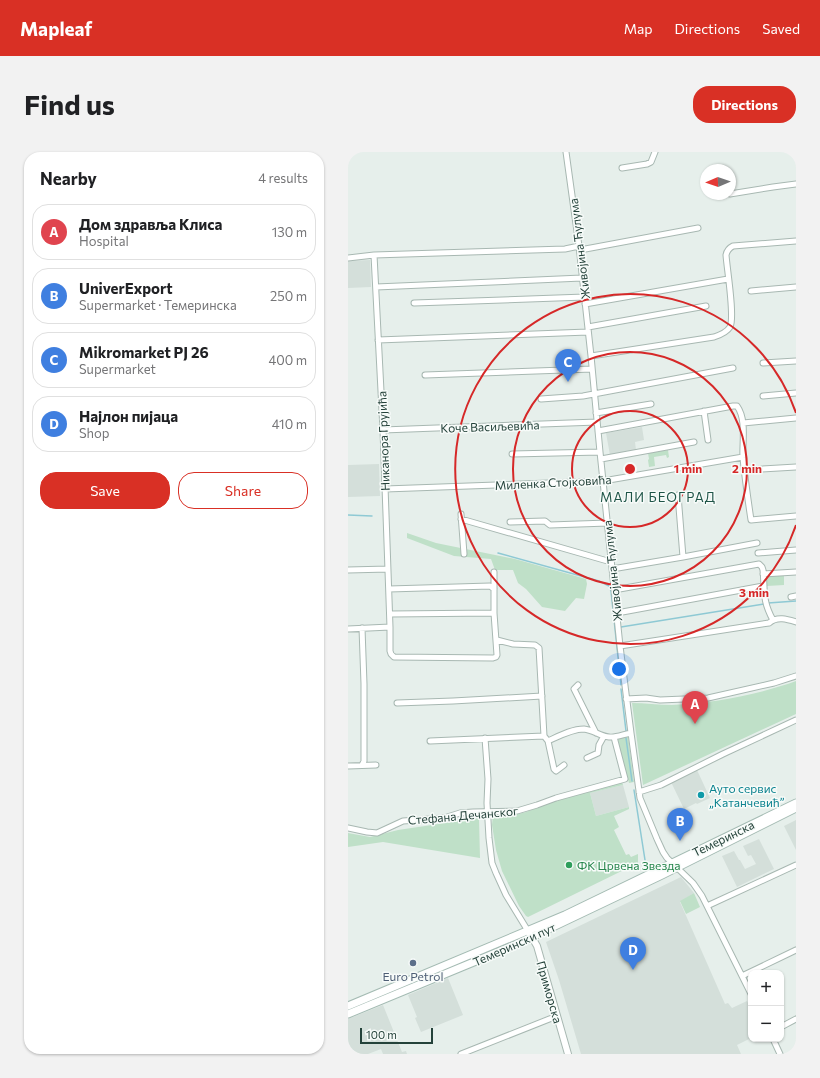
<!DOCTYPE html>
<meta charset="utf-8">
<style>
:root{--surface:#fff;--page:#f2f2f2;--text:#202124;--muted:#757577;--line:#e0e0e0;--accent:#d93025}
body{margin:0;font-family:Commissioner,sans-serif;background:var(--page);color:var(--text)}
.controls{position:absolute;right:12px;bottom:12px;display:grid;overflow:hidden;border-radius:8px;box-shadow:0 1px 3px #0004}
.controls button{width:36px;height:36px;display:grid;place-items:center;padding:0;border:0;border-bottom:1px solid var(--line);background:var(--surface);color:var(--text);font:20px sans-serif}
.compass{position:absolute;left:352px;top:12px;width:36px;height:36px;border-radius:50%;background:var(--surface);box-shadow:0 1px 3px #0004;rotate:268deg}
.scale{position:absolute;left:12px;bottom:10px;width:73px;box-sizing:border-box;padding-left:4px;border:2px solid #24423a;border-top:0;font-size:11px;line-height:14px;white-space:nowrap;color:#24423a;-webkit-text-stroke:3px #f7fbf9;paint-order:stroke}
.you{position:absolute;left:271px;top:517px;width:14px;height:14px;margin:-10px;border:3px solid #fff;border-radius:50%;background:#1a73e8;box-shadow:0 0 0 6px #1a73e833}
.badge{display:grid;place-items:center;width:26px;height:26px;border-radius:50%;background:var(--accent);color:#fff;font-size:13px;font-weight:700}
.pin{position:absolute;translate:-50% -33px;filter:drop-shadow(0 1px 2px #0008)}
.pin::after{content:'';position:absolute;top:21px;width:14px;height:12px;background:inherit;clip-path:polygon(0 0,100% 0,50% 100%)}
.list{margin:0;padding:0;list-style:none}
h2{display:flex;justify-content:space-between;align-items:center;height:52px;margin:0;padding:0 16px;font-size:17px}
h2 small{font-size:13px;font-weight:400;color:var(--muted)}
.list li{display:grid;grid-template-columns:26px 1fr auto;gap:12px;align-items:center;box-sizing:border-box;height:56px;margin:0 8px 8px;padding:0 8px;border:1px solid var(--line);border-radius:16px}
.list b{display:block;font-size:15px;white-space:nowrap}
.list p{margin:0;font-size:13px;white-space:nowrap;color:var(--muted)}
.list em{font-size:13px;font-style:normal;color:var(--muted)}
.actions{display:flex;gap:8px;padding:12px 16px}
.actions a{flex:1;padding:9px 0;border:1px solid var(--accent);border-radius:16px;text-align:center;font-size:14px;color:var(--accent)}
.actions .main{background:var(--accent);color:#fff}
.map{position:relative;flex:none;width:448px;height:902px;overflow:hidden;border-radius:16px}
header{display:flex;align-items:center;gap:24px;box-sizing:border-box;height:56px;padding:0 20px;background:var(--accent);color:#fff}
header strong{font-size:19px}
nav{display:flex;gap:22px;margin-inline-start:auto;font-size:14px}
.intro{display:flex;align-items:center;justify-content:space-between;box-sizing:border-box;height:96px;padding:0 24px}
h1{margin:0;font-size:28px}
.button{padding:10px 18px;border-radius:16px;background:var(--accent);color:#fff;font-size:14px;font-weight:700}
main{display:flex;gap:24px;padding:0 24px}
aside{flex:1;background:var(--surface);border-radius:16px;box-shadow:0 1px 3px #0004}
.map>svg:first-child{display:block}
</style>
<header>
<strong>Mapleaf</strong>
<nav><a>Map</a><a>Directions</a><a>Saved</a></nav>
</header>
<div class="intro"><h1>Find us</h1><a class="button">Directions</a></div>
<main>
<aside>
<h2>Nearby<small>4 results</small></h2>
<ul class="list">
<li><span class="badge" style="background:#e0444e">A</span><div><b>Дом здравља Клиса</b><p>Hospital</p></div><em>130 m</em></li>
<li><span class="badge" style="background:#3f7fe0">B</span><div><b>UniverExport</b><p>Supermarket · Темеринска</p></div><em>250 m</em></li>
<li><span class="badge" style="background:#3f7fe0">C</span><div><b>Mikromarket PJ 26</b><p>Supermarket</p></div><em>400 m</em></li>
<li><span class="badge" style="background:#3f7fe0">D</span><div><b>Најлон пијаца</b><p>Shop</p></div><em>410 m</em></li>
</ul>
<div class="actions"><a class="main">Save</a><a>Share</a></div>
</aside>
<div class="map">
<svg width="448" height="902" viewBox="0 0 448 902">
<rect width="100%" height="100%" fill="#e6efeb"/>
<!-- built -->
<path fill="#d4dfda" d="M22,108l1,27 -23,1v-27z
M294,275l2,13 -9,2 1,8 -26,5 -4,-22z
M31,312l1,32 -32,1v-32z
M349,618l13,28 -13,6 -1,-1 -12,6 -13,-27z
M275,633l6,22 -33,9 -6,-23z
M448,668v30l-12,-24z
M411,687l15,30 -37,18 -15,-31 12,-5 5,9h1l5,9 11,-5 -5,-9 -3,1 -5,-10z
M333,725l13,16 -14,9 45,102 3,-1 4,5 15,-7 4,9v28l-14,7 4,9h-160l-22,-74 -13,-38z
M100,826l15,37 -42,17 -6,-14 2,-1 -9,-22z
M35,853l19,47 4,-1 1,3h-24l-2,-5 -13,5h-20v-35z"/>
<!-- green -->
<path fill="#bfe0c8" d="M320,298l1,7 -2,1 -1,-3 -12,2 1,9 -6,1 -1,-7 1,-1 -1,-6z
M59,381l29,10 79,16 71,20 1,5 -3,15 -8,-1 -11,13 -23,-4 -16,-18 -8,-6 -5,-13h-18l-4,-11 -37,-3 -47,-18z
M436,423v10l-17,1v-10z
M448,529v33l-153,71 -11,-82c13,0 26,2 40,2 42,-2 85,-10 124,-24z
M280,583l6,47 -5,1 -12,-42 1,-3z
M274,630l1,3 -33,8 6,23 33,-9v2l-15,7 5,11 -5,3 12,25 3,-1 2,3 7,-3v9l-110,54 -2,-1 -7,-10 -17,-35 -6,-21 -4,-25 1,-10 25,-1 8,-2 32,-13z
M131,666l1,40 -97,-16 -35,5v-14l22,4 28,-7z
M346,741l6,14 -14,7 -6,-13z"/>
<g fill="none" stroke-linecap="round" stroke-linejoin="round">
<!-- stream -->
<path stroke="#8ec9d4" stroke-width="1.5" d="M0,363l24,1
M150,401l101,28 10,5 2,5 10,94
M420,451l28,-2
M273,475l143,-23
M273,537l5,42
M278,586l6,43
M286,638l11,70"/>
<!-- minor casing -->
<g stroke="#a8b8b2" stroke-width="7">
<path id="minor" d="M218,0l13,94 12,110 9,96 20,194 11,87 9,65 17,41 6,13 4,6 26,25 9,13 49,98
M274,16l25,-4 4,-2 4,-10
M382,42l43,-7 23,-3
M232,98l118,-22
M0,106l26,-3 191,-6 14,-3
M28,135l206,-9
M403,139l45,-4
M66,151l171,-6
M237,152l143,-25
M240,175l118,-21
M30,188l210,-8
M243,204l123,-19c6,-2 13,-5 16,-10 5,-10 -3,-58 -4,-72 1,-5 3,-7 7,-9l63,-5
M415,211l33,-2
M77,223l167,-6
M415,244l33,-3
M193,247l42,-3 150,-28
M356,259l4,29
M248,261l55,-9
M395,271l53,-5
M35,278l214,-8
M250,279l135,-25h4c10,14 5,36 6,52 2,21 5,42 8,62l45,-4
M164,302l88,-2
M253,307l93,-17
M397,318l51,-3
M37,337l218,-8 140,-24
M330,343l5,62
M113,362l3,40
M113,367l150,43
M162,370l35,-1 5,4 58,-2
M410,401l38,-3
M264,417l71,-12 74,-14
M0,418l40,-1
M415,422l33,-2
M41,437l101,-3 4,3
M266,438l145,-26 3,3 1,3c2,21 -1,30 10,50
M443,445l5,-1
M269,461l146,-27
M42,462l104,-1
M42,475v24l1,3 3,3 99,1 3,-1 1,-2 -3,-42v-41
M14,476l2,56v77l-2,4
M0,477l42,-2 -7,-197 -9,-175
M149,488l16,4 22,1 4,3 5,88 4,5 6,28 2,2 8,-6
M272,494l149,-23c8,-7 18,-4 27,-1
M230,533l-4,4 22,44
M278,547l20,-1 14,2 48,-2 66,-15 22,-7
M49,551l56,-2 89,-5
M137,586l3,41 -1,24 2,35 3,25 4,10 10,22 22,36
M82,589l114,-5
M200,589c11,-5 24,-12 36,-12 9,1 16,7 25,8 7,1 15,-3 22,-4
M239,606l11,-5 1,-8 5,-9
M0,614l28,-1
M291,640l22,-7 62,-31 73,-34
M0,676l19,4 10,1 26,-12 41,-3 16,-5 13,-1 44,-1 20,-6 19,-7 69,-19 -11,-42
M359,754l89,-41
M394,824l54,-26
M433,875l15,-8
M425,887l7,15
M113,902l96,-38"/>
</g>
<!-- tertiary casing -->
<g stroke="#a8b8b2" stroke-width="8">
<path id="tertiary" d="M182,782l7,12 31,108"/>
</g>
<!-- secondary casing -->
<g stroke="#a4bbb3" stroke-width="9">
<path id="secondary" d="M0,854l217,-91 231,-112
M0,862l167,-69 147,-70 134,-67"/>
</g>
<!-- minor -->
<use href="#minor" stroke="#fff" stroke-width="5"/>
<!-- tertiary -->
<use href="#tertiary" stroke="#fff" stroke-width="6"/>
<!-- secondary -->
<use href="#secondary" stroke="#fff" stroke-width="7"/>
</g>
<!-- distance rings -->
<g fill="none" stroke="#d62828" stroke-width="2">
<circle cx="282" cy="317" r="58"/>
<circle cx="282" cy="317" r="117"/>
<path d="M448 373A175 175 0 1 1 448 261"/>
</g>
<!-- markers -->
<circle fill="#0f9aa8" stroke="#f7fbf9" stroke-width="1.5" cx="353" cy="643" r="4"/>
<circle fill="#2e9e5b" stroke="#f7fbf9" stroke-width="1.5" cx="221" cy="713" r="4"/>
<circle fill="#5c6f8a" stroke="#f7fbf9" stroke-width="1.5" cx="65" cy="811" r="4"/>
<g text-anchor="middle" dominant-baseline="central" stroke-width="3" stroke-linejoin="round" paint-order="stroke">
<!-- street labels -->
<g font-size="12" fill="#24423a" stroke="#f7fbf9">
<text transform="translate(231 97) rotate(-97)">Живојина Ћулума</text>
<text transform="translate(142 274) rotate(-2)">Коче Васиљевића</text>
<text transform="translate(35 289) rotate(-92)">Никанора Грујића</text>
<text transform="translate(205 330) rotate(-3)">Миленка Стојковића</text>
<text transform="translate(264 419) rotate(-96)">Живојина Ћулума</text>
<text transform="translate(115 663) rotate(-5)">Стефана Дечанског</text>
<text transform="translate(375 686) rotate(-26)">Темеринска</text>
<text transform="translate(166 792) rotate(-24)">Темерински пут</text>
<text transform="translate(202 840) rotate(74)">Приморска</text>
</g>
<!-- culture labels -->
<g font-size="12" fill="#0d838f" stroke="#f7fbf9" text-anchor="start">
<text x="361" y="636">Ауто сервис<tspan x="361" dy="14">„Катанчевић”</tspan></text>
</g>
<!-- leisure labels -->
<g font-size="12" fill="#27864d" stroke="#f7fbf9" text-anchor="start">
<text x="229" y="713">ФК Црвена Звезда</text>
</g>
<!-- service labels -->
<g font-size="12" fill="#4e5e75" stroke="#f7fbf9">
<text x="65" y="824">Euro Petrol</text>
</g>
<!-- neighbourhood labels -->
<g font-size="13" letter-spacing="1" fill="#1f5548" stroke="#f7fbf9">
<text x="310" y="345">МАЛИ БЕОГРАД</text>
</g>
</g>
<circle cx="282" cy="317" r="6" fill="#d62828" stroke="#f7fbf9" stroke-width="2"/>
<g font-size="12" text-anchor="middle" font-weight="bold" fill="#d62828" stroke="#f7fbf9" stroke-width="3" stroke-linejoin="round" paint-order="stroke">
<text x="340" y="321">1 min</text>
<text x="399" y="321">2 min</text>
<text x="406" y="445">3 min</text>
</g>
</svg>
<div class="controls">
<button>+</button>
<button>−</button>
</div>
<svg class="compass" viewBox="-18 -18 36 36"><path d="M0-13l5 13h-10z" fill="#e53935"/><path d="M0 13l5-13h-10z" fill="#757577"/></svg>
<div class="scale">100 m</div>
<div class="you"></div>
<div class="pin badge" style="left:347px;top:572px;background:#e0444e">A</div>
<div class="pin badge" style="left:332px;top:689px;background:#3f7fe0">B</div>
<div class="pin badge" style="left:220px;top:230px;background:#3f7fe0">C</div>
<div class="pin badge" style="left:285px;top:818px;background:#3f7fe0">D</div>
</div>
</main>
